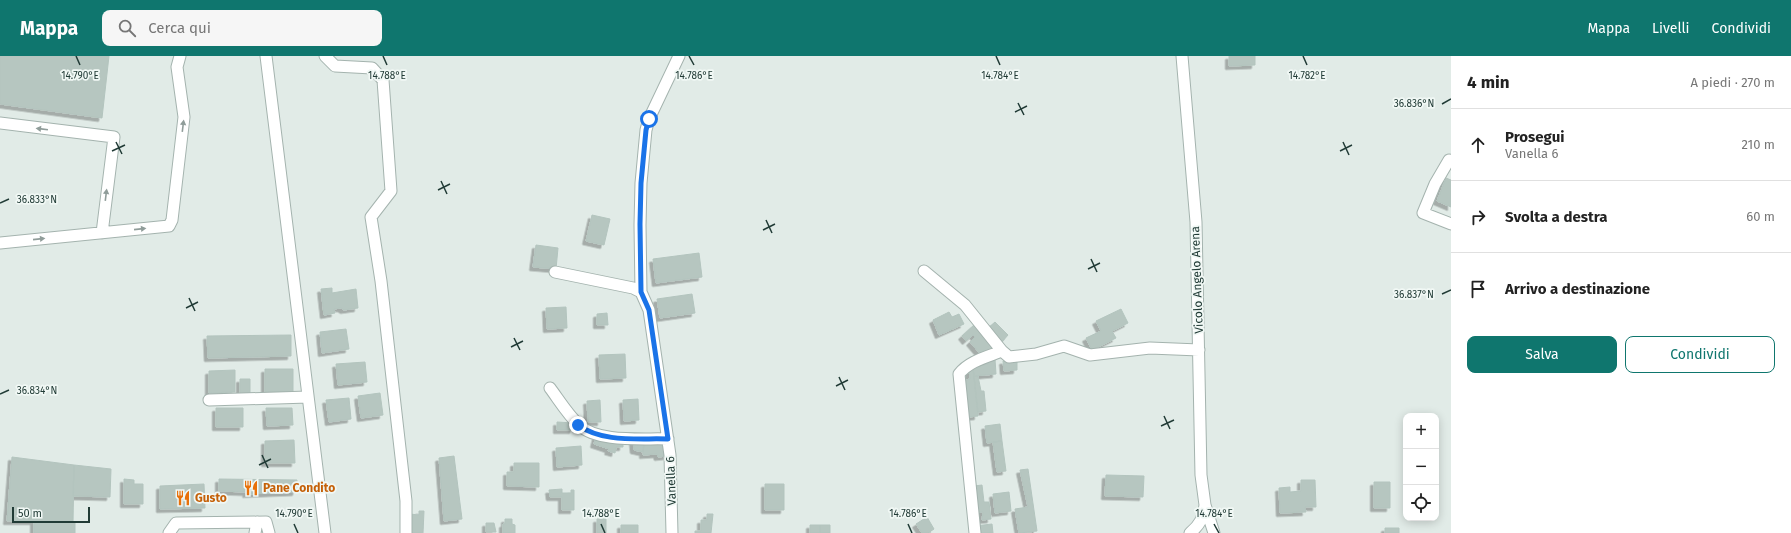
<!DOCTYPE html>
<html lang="it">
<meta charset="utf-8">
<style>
:root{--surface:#fff;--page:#f6f6f6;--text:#222;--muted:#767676;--line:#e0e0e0;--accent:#0f766e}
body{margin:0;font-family:"Fira Sans",sans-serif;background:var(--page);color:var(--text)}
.controls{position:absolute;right:12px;bottom:12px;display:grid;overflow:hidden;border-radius:8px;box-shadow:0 2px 10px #0003}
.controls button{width:36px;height:36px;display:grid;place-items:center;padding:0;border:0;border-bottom:1px solid var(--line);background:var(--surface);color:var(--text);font:20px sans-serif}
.scale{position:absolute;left:12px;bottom:10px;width:78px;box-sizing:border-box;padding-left:4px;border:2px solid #213b36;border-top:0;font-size:11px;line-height:14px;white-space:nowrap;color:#213b36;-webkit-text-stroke:3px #f1f8f5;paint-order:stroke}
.stop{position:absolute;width:12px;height:12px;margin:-9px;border:3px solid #1a73e8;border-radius:50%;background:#fff}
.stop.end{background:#1a73e8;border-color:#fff;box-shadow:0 1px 4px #0008}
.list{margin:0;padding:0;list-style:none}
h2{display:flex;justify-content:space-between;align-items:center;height:52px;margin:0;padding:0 16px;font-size:17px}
h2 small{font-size:13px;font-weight:400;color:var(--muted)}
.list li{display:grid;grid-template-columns:26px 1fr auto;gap:12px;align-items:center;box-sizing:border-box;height:72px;padding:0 16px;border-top:1px solid var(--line)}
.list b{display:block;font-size:15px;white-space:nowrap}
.list p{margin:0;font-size:13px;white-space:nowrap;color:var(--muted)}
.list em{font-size:13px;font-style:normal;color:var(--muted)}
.actions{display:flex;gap:8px;padding:12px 16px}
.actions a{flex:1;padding:9px 0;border:1px solid var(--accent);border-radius:8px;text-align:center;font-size:14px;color:var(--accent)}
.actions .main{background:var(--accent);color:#fff}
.icon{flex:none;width:22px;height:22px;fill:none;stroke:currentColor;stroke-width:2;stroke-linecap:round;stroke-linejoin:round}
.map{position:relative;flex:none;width:1451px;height:477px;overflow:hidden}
header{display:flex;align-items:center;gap:24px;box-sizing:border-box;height:56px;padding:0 20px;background:var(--accent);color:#fff}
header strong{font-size:19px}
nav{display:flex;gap:22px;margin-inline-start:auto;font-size:14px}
.search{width:280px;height:36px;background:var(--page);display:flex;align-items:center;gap:10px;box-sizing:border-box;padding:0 14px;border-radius:8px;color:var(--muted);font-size:15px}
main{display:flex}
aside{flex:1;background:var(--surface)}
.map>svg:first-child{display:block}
</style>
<header>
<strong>Mappa</strong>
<div class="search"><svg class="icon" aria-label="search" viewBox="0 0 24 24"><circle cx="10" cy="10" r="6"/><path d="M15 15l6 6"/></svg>Cerca qui</div>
<nav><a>Mappa</a><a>Livelli</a><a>Condividi</a></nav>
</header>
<main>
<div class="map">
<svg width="1451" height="477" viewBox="0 0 1451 477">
<defs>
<filter id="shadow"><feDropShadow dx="-3.5" dy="3.5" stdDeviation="0" flood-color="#0004"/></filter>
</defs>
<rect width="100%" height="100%" fill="#e1ebe7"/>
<!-- building -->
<path fill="#b6c6c0" stroke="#b3c4be" filter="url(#shadow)" d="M0,0h109l-7,62 -102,-14z
M1229,0h26v9l-26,1z
M1446,122l5,2v27l-14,-6z
M592,159l18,4 -6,26 -18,-4z
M536,189l22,3 -2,21 -23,-2z
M699,197l3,24 -46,6 -3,-24z
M332,232v5l24,-4 2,19 -14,2 -3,-2 -7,1 1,4 -11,2 -3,-26z
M692,238l3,19 -35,5 -3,-19z
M566,251l1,21 -20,1 -1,-21z
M1121,253l7,14 -16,8 4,7 -24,12 -6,-12 15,-7 -5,-10z
M949,256l3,5 7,-3 5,10 -25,11 -6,-15z
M607,257l1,12h-11v-11z
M995,266l13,13 -6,7 -14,-14z
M975,268l19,22 -12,10 -12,-14 5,-5 -2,-2 -7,6 -4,-5z
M346,273l3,20 -27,4 -2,-21z
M291,279v21l-83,2 -1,-22z
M625,298l1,24 -26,1 -1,-24z
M995,303l1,15 -22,2 -1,-9 15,-3 -1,-4z
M1017,304v10l-13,1 -1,-10z
M365,306l2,20 -29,3 -2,-21z
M973,312l5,48 -10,1 -5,-36 7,-2 -1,-10z
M265,313h28v23h-28z
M235,314v22l-26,1v-22z
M974,320h4l3,15h3l2,20 -8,1z
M240,323h10v14l-10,1z
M380,337l3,22 -22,3 -3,-22z
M349,342l2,21 -22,3 -3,-22z
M638,343l1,21 -15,1 -1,-21z
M600,344l1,22h-13l-1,-21z
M216,352h27v19h-27z
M266,352h26l1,17 -26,1z
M557,366l17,1 -1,7h-16z
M1000,368l2,17 -15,2 -2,-17z
M596,380l27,5v6h-7l-1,6 -7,-2 1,-2 -15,-5z
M294,384l1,23h-30v-22z
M633,385l11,1 -1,10 -9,-2z
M1002,385l4,30 -9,1 -4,-30z
M644,386l21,1 2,13 -9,1 -1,-3 -14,1z
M581,390l1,19 -25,2 -1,-19z
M454,400l8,63 -18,2 -5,-63z
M12,401l62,8 -1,58h2v10h-41v-12h-27z
M514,407h25v24l-32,-1v-14h7z
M74,409l37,4 -1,28 -37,-1z
M1028,413l9,62 -18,2 -4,-24 13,-2 -8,-37z
M1106,419l38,1 -1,21 -38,-1z
M124,423l10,1v4h9v20h-19z
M219,423l78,1 -1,12 -50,2 1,-2 -28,-1z
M1301,424h14l1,27h-11l1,5 -26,1 -1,-25 11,-1v5l11,-1z
M1374,426h16v26h-16z
M204,428l1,24 -45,1v-23z
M765,428h19v26h-19z
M982,429l2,17h5l2,17 -9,1 1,-8 -8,1 -1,-27z
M562,433v4h9v-3h3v20h-12v-13h-12l-1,-7z
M1009,436l2,19 -16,2 -2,-19z
M419,455h5l-1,22h-14l1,-19 9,1z
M707,458h6l-2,19h-16v-2h6v-11h6z
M927,461l7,12 -6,4h-6l-6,-9z
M505,463h7v5l3,1v8h-12v-9h2z
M597,463h9v14h-9z
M486,467h8l2,9h-10z
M992,468l1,9h-17l-1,-7z
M621,469h17v8h-17z
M810,469h10v8h-10z
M820,469h10v8h-10z
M1385,472h14v5h-14z"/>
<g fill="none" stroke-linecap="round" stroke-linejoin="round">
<!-- minor casing -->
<g stroke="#a4b3ae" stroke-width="13">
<path id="minor" d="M266,0l59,477
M325,0l10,10 37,2 11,12 8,111 -20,26 10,64 25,220v32
M1182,0l14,166 5,253 4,30 9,28
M0,67l114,14 -12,96
M1451,105l-2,-1 -14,24 -12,29 28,11
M0,187l169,-17 3,-6 12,-103 -7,-50 3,-11
M924,215l41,34 37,46 7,6 27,-3 28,-8 26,9 60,-7 49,2
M555,216l78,16 8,4
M550,332c9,12 18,27 29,37 19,18 64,13 89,14
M209,344l99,-3
M169,477l7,-10 90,-1 3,11
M255,477l2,-11
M672,477l-2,-78 -21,-145 -8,-18 -1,-67 1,-42 5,-53 3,-11 30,-63
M975,477l-16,-159c10,-13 28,-17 43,-23
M1190,477c10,-8 13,-15 15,-28"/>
</g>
<!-- minor -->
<use href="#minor" stroke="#fff" stroke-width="11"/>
</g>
<!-- one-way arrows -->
<defs><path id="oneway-solid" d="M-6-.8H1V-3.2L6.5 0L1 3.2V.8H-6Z"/></defs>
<g fill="#909d9a">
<use href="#oneway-solid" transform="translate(183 70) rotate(-83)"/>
<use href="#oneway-solid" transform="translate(42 73) rotate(-173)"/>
<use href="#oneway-solid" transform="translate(106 139) rotate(-83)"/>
<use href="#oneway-solid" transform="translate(140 173) rotate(-6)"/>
<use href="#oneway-solid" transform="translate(39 183) rotate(-6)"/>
</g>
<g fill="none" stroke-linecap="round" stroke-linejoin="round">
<!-- route -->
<path stroke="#1a73e8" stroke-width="5" d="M578,369c25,18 60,13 90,14l-19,-129 -8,-18 -1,-68 1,-41 5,-53 3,-11"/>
</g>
<!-- ticks -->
<path fill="none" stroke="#213b36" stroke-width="1.5" d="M76,0l4,9M383,0l4,9M689,0l5,9M996,0l4,9M1303,0l4,9M1018,47l6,12M1442,48l9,-5M1015,56l12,-6M116,86l6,12M1343,86l6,13M112,95l13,-6M1340,95l12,-6M441,125l6,13M438,134l12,-6M0,147l9,-4M766,164l6,13M763,174l12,-6M1091,203l6,13M1088,213l12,-6M1442,238l9,-4M189,242l6,13M186,252l12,-6M514,282l6,12M511,291l12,-6M839,321l6,13M836,330l12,-6M0,338l9,-4M1164,360l6,13M1161,370l13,-6M262,399l6,13M259,409l12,-6M294,468l4,9M601,468l4,9M908,468l4,9M1214,468l5,9"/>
<!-- icons -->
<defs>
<g id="restaurant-bare" transform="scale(1.2)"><path d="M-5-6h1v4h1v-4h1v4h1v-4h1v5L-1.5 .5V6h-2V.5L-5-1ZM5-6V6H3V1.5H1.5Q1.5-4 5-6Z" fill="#e8710a" stroke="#f1f8f5" stroke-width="2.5" paint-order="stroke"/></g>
</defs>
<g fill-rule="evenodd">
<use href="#restaurant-bare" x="251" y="432"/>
<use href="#restaurant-bare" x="183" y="442"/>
</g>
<g text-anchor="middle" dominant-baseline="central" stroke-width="3.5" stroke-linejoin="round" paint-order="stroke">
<!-- street labels -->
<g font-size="12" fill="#213b36" stroke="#f1f8f5">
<text transform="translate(1197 224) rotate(-92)">Vicolo Angelo Arena</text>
<text transform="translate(671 425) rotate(-92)">Vanella 6</text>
</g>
<!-- food labels -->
<g font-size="12" font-weight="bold" fill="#c56008" stroke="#f1f8f5" text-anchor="start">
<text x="263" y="432">Pane Condito</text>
<text x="195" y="442">Gusto</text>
</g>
</g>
<g font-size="10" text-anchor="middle" fill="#213b36" stroke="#f1f8f5" stroke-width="3.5" stroke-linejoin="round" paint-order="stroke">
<text x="80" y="23">14.790°E</text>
<text x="387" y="23">14.788°E</text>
<text x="694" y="23">14.786°E</text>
<text x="1000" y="23">14.784°E</text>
<text x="1307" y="23">14.782°E</text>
<text x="1414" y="51">36.836°N</text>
<text x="37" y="147">36.833°N</text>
<text x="1414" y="242">36.837°N</text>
<text x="37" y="338">36.834°N</text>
<text x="294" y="461">14.790°E</text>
<text x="601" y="461">14.788°E</text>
<text x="908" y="461">14.786°E</text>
<text x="1214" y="461">14.784°E</text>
</g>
</svg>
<div class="controls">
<button>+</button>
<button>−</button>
<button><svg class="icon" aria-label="locate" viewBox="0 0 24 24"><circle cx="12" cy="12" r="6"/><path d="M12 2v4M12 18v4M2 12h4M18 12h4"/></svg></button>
</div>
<div class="scale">50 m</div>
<div class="stop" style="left:649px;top:63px"></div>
<div class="stop end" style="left:578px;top:369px"></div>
</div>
<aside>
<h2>4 min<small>A piedi · 270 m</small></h2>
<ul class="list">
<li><svg class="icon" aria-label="ahead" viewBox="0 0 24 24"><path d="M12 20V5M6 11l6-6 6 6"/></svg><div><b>Prosegui</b><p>Vanella 6</p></div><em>210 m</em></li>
<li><svg class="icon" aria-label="right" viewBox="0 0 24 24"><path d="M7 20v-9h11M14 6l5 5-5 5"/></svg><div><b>Svolta a destra</b></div><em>60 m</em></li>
<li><svg class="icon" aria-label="arrive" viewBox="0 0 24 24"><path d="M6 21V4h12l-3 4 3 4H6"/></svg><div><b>Arrivo a destinazione</b></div></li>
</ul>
<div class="actions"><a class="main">Salva</a><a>Condividi</a></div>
</aside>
</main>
